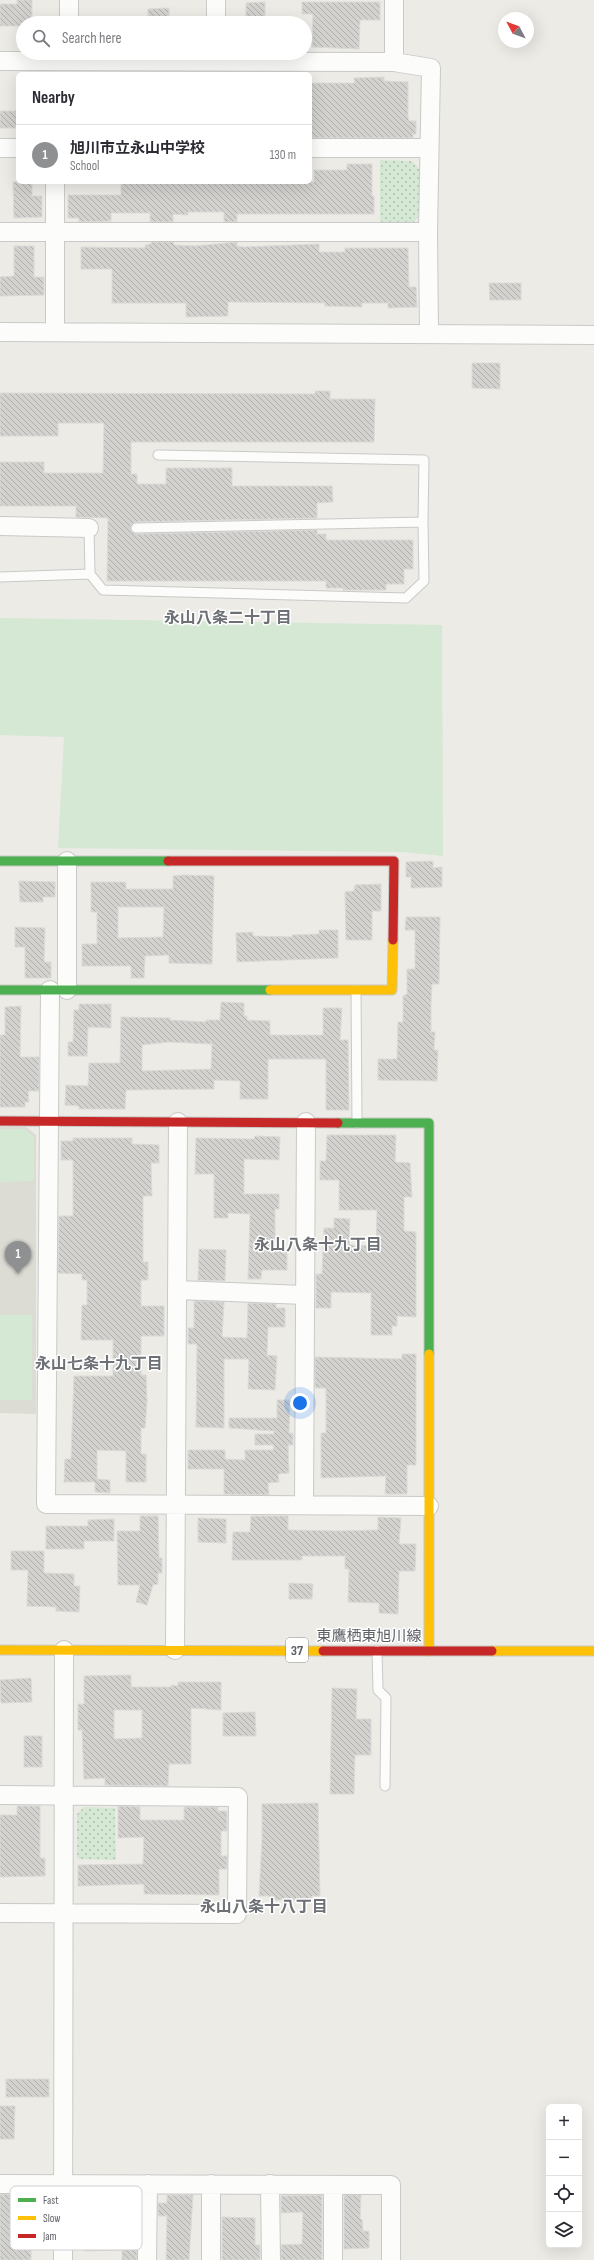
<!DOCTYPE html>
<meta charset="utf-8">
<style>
:root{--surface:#fff;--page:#f2f2f3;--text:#2b2b33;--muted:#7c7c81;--line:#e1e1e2;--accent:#8e9092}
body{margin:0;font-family:"Sofia Sans Condensed","Noto Sans JP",sans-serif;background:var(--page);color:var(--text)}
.controls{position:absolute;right:12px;bottom:12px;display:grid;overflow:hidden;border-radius:6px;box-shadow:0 4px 16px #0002}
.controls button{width:36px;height:36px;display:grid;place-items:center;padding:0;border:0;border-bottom:1px solid var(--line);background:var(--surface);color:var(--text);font:20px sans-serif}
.compass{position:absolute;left:498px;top:12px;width:36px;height:36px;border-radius:50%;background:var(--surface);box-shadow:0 4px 16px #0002;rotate:311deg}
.you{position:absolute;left:300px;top:1403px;width:14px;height:14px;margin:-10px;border:3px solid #fff;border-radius:50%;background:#1a73e8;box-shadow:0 0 0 6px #1a73e833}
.badge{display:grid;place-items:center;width:26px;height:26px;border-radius:50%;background:var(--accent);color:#fff;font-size:13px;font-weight:700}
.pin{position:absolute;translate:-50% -33px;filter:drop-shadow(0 1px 2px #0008)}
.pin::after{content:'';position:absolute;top:21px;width:14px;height:12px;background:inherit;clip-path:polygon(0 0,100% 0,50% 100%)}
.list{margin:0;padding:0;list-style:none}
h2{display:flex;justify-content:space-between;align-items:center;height:52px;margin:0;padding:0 16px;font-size:17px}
h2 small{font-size:13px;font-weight:400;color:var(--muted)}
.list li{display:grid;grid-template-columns:26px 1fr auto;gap:12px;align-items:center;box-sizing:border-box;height:60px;padding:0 16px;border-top:1px solid var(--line)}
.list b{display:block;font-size:15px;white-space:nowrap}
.list p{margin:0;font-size:13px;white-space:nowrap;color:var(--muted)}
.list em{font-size:13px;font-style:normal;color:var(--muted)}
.icon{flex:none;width:22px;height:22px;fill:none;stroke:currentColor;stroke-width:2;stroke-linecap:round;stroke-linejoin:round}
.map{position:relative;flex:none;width:594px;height:2260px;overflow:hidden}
.search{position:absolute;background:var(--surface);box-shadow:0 4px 16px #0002;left:16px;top:16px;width:296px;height:44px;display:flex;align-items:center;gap:10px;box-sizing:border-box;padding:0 14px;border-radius:22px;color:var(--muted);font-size:15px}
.panel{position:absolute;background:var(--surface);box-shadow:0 4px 16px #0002;left:16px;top:72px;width:296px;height:112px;border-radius:6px}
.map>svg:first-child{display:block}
</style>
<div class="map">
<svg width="594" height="2260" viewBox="0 0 594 2260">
<defs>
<pattern id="park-dots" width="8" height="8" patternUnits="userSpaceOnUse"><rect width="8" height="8" fill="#d4e8d4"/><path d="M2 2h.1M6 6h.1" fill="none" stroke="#afbfb0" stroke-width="1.8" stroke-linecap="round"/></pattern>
<pattern id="building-back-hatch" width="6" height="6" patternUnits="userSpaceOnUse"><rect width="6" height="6" fill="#d3d2cf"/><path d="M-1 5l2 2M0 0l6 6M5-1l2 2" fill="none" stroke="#aeaeac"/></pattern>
</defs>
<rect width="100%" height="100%" fill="#ecebe6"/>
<!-- education -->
<path fill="#dcdbd4" d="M0,1127h26l10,8v279l-36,-1z"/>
<!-- grass -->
<path fill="#d4e8d4" d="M0,618l442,7 1,231 -41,-4 -344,-4 6,-111 -64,-2z
M0,1129h25l9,8v44l-34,1z
M0,1315h32v85h-32z"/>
<!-- park -->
<path fill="url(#park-dots)" d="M380,160l32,1 9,10 -1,44 -9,10h-31z
M84,1807l31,1 1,52 -39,-1v-45z"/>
<!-- building -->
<path fill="url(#building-back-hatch)" stroke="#dcdad6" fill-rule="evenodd" d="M17,0h15v23h-9v3h-23v-22h17z
M265,2v17l-19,1v-17z
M302,2h78v18h-20l-1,29 -47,-2 1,-33h-11z
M169,8v15h-21v-14z
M384,77v4l24,1v35l1,4h7v13h-3v4h-103v-55h45l-1,-5z
M0,111h18v17h-18z
M347,164h25v32h2v18h-137v8h-13v-10h-36v3l-15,-1v8h-23v-9h-39v8l-32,1v-4h-11v-23h53v-13h193v-12h33z
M13,182h19v14h10v21l-28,1z
M151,242h22l1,3 21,1 42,-4v4l6,1 76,-3v8h26v-4h63l1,39h7l1,20 -29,1v-5h-26v4l-37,-1v-3l-97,-1v14l-42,1v-14h-74v-34h-31v-22l64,1v-3l6,-1z
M14,246h20v31h10v18l-44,1v-19l14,-1z
M489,283h32v17h-31z
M472,363h28v26l-28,-1z
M315,391h15v8h45l-1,43h-243v32h6v10h29v-16h66v18h100l1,16 -16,1v15l-181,4 -5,3v6l5,3 181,-4v4h9v6h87v29h-9v15h-18v6h-43v-2h-17v-7h-219l1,-63 -32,-1v-11h-76v-44h44v11h59l1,-50h-46v13h-58v-43l315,1z
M433,861v7l9,-1v20l-31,1v-11h-5v-15z
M184,875l30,1 -2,88 -43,-1v-8l-24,1 -1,22h-13v-12h-49v-22h15v-32h-6v-30h35v7h47v-13zM118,907h46l-1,30 -45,1z
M19,881l36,1v15h-12v5h-23z
M381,884v27h-9v29h-26l-1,-48 9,-1 1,-6z
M406,917h34l-1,67h-7l-1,19v29h4l-1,18h4l-1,31 -59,-1v-21h19l1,-37h5v-26l4,-2v-25h8v-39h-10z
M15,927l30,1 -1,34h7v16h-26v-31h-10z
M319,930h19v28l-101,4 -1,-29 17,-1v4l39,1v-2l27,-1z
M221,1002l23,1v13h3v4l23,1v14h53v-27h19l-2,32h8l1,70h-23v-51h-58v40h-28v-18l-26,-1v9l-88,1 -1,19h-46v-3l-14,-1 1,-20 22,1 1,-23h31l1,-46 49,1v2l36,2v-2h14zM169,1042l43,2 -1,25 -69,2v-26z
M79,1004h32v24l-23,-1 -1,29h-19v-14h5l1,-32h5z
M21,1006l-1,51h19v34h-11l1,11h-4v5h-25v-72h5v-28z
M327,1135h69l-1,27 15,1 2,34h-8v34l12,1v85l-19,-1v10h-5v9h-21v-42l-40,-1v16h-15v-34h6l2,-46h10v-10l16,1 -1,26 27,1 1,-36h-38v-30h-19v-19h6z
M255,1136l25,1 -1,23 -35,-1v35h35v15h-4v41l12,1v19h-25l-1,9h-13l2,-65 -22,-1v5h-14v-44h-19l1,-36 58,1z
M73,1138h59v6l27,1v18h-8l1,33h-9v66h5v18h-7v26h23v30h-23v39h5l1,26 -2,27h-4v26h5v28h-20v-31l-29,-1v29l13,1v13l-15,-1v-10h-31l1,-23h6l3,-83h39v-36h-32l1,-35h5v-25h-5v-6l-24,-1 1,-57h14v-56h-12v-19h12z
M199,1249l27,1 -1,31 -27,-1z
M194,1301l30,1 -2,35 25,1 1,-35 28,1v4h9v19h-17l-1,28 10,1 -2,34 -27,-1 1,-30h-25v69l-28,-1 1,-83h-9v-16h6z
M402,1354h14v111h-9v29h-22l1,-18 -65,2v-45h5v-45h-11v-31l87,2z
M277,1400h13l-1,33h4v12h-5l1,28 -11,1 1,8 -11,1 1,12 -45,-1v-25h-36v-19h37v9l20,1v-10h28l1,-5h-19v-11h19v-3l-45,-3v-10h48z
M140,1516h18l1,42h3v15h-4v11l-5,1 -6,20 -11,-3 4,-17h-22l-1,-54h23z
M251,1516h37v14l51,1 39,-1v-13l23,1 -2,26h17l-1,27h-16l-1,43 -19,-1v-10l-31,-1 1,-33h-4v-13h-43v4h-70l1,-28h17z
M198,1518l28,1v24l-28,-1z
M114,1519v22h-30v8h-38v-23h42v-6z
M11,1551h33v22l30,1v12h6l-1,26 -23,-1v-4l-29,-1 1,-36h-17z
M289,1583l24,1 -1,15h-23z
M131,1675v12h40v-2l7,1v-4h43v28l-30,-2v56h-22l-1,22 -63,-1v-7l-21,1 -2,-49h-4v-26h6v-28zM114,1710h28v28l-28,1z
M31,1678l1,24 -31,1 -1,-23z
M332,1688l25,1 -1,30h15v36h-16l-1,39h-24z
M255,1712l1,24h-33v-23z
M24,1736h18v31h-18z
M318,1803l2,93h-8l-1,4h-41v-4h-11l3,-57v-35z
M17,1806h23v52h5v18l-45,1v-62h17z
M118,1806l22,1v13h44v-13h34v4h9v20h-6v25h6v13h-8v26l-75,-1v-10l-66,2v-21l65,-1 1,-27 -26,1z
M6,2079h43v18h-43z
M0,2106h15l-1,33h-14z
M0,2194l31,1v17h-9v33h9v15h-31z
M95,2195h42v65h-15v-10l-37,1v-23h6l1,-31z
M167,2195h26l-4,65h-23l1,-44h-9v-13h9z
M322,2195v65h-41v-15l21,-1 1,-32 -22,1v-17z
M344,2195h17l-1,24h2l1,12h6v17l-25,1z
M222,2217l33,1v27h5v15h-38z"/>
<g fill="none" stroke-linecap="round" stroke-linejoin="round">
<!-- lane casing -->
<g stroke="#c9c9c9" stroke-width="11">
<path id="lane" d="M158,455l266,5 -1,62
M90,574l13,16 303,8 18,-17 -1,-59 -287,6
M0,577l90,-3 -1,-46
M356,990l1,133
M377,1650l1,40 8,8 -1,88"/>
</g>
<!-- street casing -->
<g stroke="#c9c9c9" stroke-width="20">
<path id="street" d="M69,23v-23
M216,23v-23
M0,61l394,1 37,6 -3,164 1,102
M394,62v-62
M0,148h18
M310,148h118
M0,232h428
M0,332l594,3
M55,332v-150
M0,526l89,2
M50,990l-4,514 383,2
M67,990v-129
M177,1290l127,5
M304,1505l2,-383
M175,1650l3,-528
M0,1795l238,2 -1,117 -237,-1
M0,2184l391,1v75
M270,2184l1,76
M333,2185v75
M63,2260l1,-610
M147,2260l1,-76
M211,2260v-76"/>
</g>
<!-- fast casing -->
<g stroke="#c8c8c6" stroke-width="11">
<path id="fast" d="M0,861h168
M0,990h270
M338,1123h91v231"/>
</g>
<!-- slow casing -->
<g stroke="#c8c8c6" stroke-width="11">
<path id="slow" d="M270,990h122l1,-50
M429,1354v297
M0,1650l323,1
M492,1651h102"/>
</g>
<!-- jam casing -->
<g stroke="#c8c8c6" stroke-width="11">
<path id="jam" d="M168,861h226l-1,79
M0,1121l338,2
M323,1651h169"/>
</g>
<!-- lane -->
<use href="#lane" stroke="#fcfcfb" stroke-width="9"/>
<!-- street -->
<use href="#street" stroke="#fcfcfb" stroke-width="18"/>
<!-- fast -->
<use href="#fast" stroke="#4caf50" stroke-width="9"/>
<!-- slow -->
<use href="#slow" stroke="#ffc107" stroke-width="9"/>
<!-- jam -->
<use href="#jam" stroke="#c62828" stroke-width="9"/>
</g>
<g text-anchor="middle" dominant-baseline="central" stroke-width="3" stroke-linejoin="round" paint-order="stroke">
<!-- shield labels -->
<rect fill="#fff" stroke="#8d8f92" stroke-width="1" x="286" y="1638" width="22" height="24" rx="3"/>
<g font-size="14" font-weight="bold" fill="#5c5f64">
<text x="297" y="1650">37</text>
</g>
<!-- street labels -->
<g font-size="15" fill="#5c5f64" stroke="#fff">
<text x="369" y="1636">東鷹栖東旭川線</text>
</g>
<!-- neighbourhood labels -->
<g font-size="16" font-weight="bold" fill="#6d7176" stroke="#fff">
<text x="228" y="618">永山八条二十丁目</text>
<text x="318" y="1245">永山八条十九丁目</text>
<text x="99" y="1364">永山七条十九丁目</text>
<text x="264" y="1907">永山八条十八丁目</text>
</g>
</g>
<!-- legend -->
<rect x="10" y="2186" width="132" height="64" rx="6" fill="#fff" stroke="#cecfd0" stroke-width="1"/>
<rect x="18" y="2198" width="18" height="4" fill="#4caf50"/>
<rect x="18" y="2216" width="18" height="4" fill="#ffc107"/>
<rect x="18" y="2234" width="18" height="4" fill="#c62828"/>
<g font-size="11" fill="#5c5f64">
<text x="43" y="2204">Fast</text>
<text x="43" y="2222">Slow</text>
<text x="43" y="2240">Jam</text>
</g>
</svg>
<div class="controls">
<button>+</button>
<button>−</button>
<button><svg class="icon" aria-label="locate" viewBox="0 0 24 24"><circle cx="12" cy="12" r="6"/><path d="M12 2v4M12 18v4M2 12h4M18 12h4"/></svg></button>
<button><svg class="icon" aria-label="layers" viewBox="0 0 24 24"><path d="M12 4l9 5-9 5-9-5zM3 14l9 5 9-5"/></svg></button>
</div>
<svg class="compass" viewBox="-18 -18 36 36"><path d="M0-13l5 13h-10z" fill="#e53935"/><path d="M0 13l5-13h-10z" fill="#7c7c81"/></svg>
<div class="you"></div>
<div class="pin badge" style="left:18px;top:1274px">1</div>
<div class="search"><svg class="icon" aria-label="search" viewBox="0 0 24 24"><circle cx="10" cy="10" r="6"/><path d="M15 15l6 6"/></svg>Search here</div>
<section class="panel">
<h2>Nearby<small></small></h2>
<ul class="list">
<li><span class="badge">1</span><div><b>旭川市立永山中学校</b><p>School</p></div><em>130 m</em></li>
</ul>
</section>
</div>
